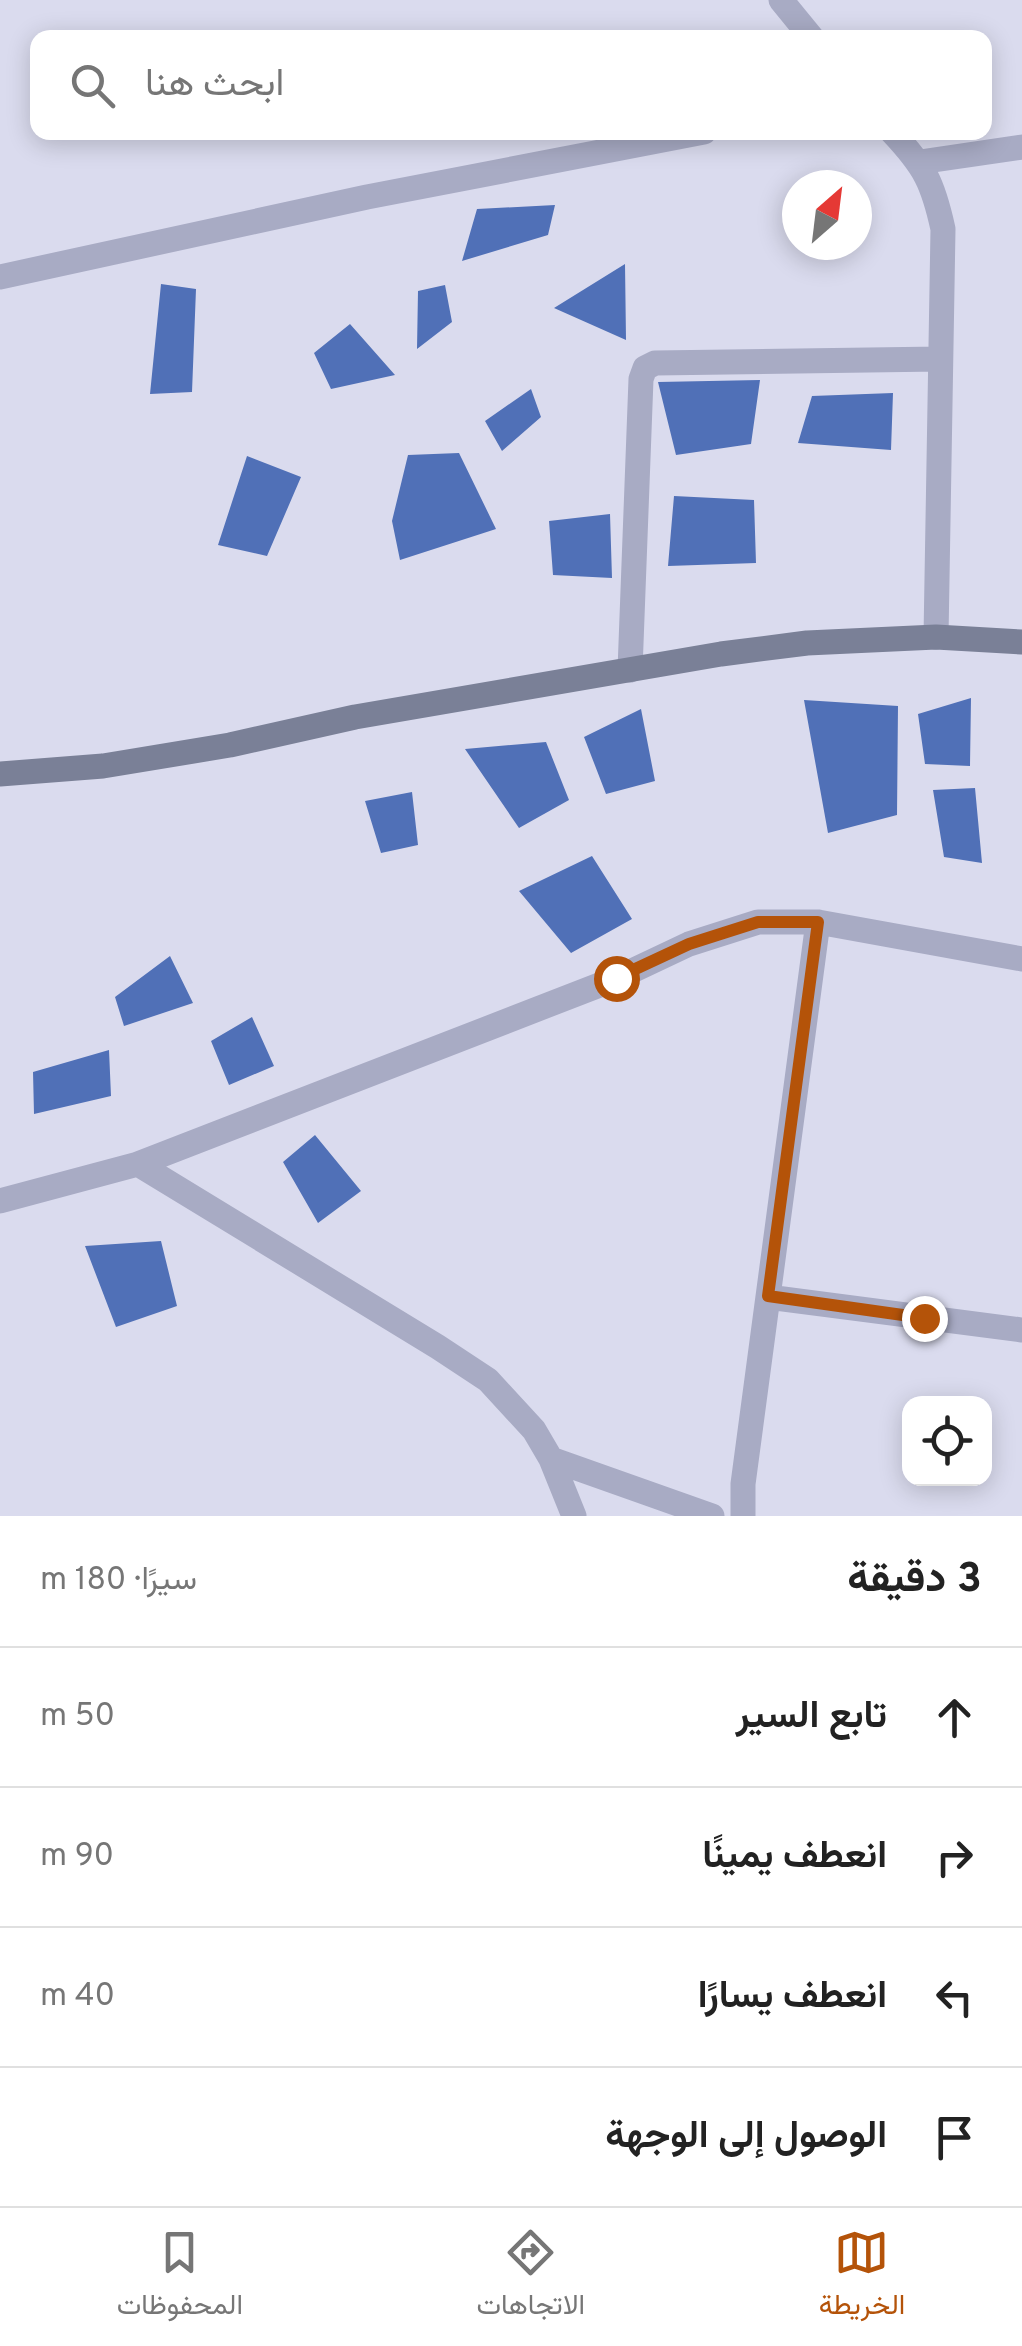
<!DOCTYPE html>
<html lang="ar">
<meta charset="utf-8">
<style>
:root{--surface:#fff;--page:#f6f6f6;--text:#222;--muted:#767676;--line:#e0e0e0;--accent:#b45309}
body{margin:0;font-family:Overpass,Vazirmatn,sans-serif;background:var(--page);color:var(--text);direction:rtl}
.controls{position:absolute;right:30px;bottom:30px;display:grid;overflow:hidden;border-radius:20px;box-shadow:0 5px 25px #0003}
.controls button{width:90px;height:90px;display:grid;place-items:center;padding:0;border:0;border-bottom:2px solid var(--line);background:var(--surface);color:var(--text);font:50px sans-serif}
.compass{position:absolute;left:782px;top:170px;width:90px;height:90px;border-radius:50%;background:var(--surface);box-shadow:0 5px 25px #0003;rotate:28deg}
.stop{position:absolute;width:30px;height:30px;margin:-22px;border:8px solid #b45309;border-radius:50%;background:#fff}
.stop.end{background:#b45309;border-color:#fff;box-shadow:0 2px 10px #0008}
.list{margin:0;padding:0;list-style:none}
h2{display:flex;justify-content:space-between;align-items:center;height:130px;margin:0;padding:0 40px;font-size:42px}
h2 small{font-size:32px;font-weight:400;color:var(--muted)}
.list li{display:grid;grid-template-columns:65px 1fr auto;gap:30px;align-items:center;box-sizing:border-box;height:140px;padding:0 40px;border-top:2px solid var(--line)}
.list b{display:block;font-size:38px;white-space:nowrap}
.list em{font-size:32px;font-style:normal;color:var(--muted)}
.icon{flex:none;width:55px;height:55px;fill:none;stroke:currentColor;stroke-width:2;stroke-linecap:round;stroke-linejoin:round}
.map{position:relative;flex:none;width:1022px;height:1516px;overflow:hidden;direction:ltr}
.search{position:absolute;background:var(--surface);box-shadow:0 5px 25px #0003;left:30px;right:30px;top:30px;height:110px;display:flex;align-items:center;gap:25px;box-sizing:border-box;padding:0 35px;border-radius:20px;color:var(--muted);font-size:38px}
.sheet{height:690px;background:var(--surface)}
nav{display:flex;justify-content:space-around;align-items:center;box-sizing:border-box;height:140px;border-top:2px solid var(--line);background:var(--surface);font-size:28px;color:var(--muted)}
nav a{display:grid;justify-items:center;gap:5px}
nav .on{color:var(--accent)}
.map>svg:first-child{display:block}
</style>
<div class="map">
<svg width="1022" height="1516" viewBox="0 0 1022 1516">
<rect width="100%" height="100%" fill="#dadbee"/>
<!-- building -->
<path fill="#5070b7" d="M555,205l-7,30 -86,26 15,-52z
M625,264l1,76 -72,-32z
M161,284l35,5 -4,103 -42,2z
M445,285l7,37 -35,27 1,-58z
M350,324l45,51 -64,14 -17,-36z
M760,380l-9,64 -75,11 -18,-73z
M531,389l10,28 -39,34 -17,-30z
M893,393l-2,57 -93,-7 14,-47z
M459,453l37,76 -96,31 -8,-39 16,-66z
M247,456l54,21 -34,79 -49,-11z
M674,496l80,4 2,63 -88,3z
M610,514l2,64 -59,-3 -4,-54z
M971,698l-1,68 -45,-2 -7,-50z
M804,700l94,6 -1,109 -69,18z
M641,709l14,72 -49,13 -22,-57z
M546,742l23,58 -50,28 -54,-79z
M975,788l7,75 -38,-6 -11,-67z
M412,792l6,53 -37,8 -16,-52z
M592,856l40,63 -61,34 -52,-62z
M170,956l23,47 -69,23 -9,-29z
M252,1017l22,49 -45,19 -18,-44z
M109,1050l2,46 -77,18 -1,-42z
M315,1135l46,56 -43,32 -35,-61z
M161,1241l16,65 -61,21 -31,-81z"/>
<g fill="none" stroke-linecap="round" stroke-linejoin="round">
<!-- street -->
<path stroke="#a8abc4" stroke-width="25" d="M781,0l31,38
M892,132c33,35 41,51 51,97l-7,408
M920,162l102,-15
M0,277l367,-80 337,-65
M630,670l11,-291 4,-11 10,-5 285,-4
M138,1164l300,183 50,33 46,50 17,29 23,57
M0,1201l138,-37 477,-185 74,-35 69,-22h60l204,37
M768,1297l254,33
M551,1459l161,57
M743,1516v-32l75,-562"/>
<!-- secondary -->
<path stroke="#7a8097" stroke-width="25" d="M0,774l103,-8 127,-21 125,-28 366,-63 86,-11 129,-6 86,5"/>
</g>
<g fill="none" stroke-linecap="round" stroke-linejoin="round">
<!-- route -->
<path stroke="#b45309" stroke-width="12" d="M616,978l73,-34 69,-22h60l-50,374 156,22"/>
</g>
</svg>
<div class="controls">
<button><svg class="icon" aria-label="locate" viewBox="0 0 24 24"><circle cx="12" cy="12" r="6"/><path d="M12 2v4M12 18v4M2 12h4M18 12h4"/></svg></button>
</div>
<svg class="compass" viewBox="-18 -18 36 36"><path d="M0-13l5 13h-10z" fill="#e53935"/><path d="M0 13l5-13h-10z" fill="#767676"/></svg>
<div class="stop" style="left:616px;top:978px"></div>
<div class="stop end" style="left:924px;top:1318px"></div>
<div class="search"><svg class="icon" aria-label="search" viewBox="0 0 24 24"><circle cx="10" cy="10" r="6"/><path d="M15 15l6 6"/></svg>ابحث هنا</div>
</div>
<section class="sheet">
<h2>3 دقيقة<small>سيرًا · 180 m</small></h2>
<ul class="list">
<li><svg class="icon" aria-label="ahead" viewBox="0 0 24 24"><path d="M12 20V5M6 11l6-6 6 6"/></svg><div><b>تابع السير</b></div><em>50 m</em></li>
<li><svg class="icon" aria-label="right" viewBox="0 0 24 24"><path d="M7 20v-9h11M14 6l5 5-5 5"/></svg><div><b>انعطف يمينًا</b></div><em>90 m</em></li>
<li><svg class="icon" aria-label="left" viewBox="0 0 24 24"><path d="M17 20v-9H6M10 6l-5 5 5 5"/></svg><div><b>انعطف يسارًا</b></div><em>40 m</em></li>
<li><svg class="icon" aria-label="arrive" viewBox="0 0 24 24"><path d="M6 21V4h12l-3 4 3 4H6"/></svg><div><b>الوصول إلى الوجهة</b></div></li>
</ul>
</section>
<nav>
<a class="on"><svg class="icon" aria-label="map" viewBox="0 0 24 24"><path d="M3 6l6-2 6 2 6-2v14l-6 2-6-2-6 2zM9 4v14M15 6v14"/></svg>الخريطة</a>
<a><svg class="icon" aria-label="directions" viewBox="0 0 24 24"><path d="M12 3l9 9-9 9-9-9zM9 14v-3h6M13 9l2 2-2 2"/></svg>الاتجاهات</a>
<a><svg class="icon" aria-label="saved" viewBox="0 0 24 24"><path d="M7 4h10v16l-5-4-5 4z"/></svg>المحفوظات</a>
</nav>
